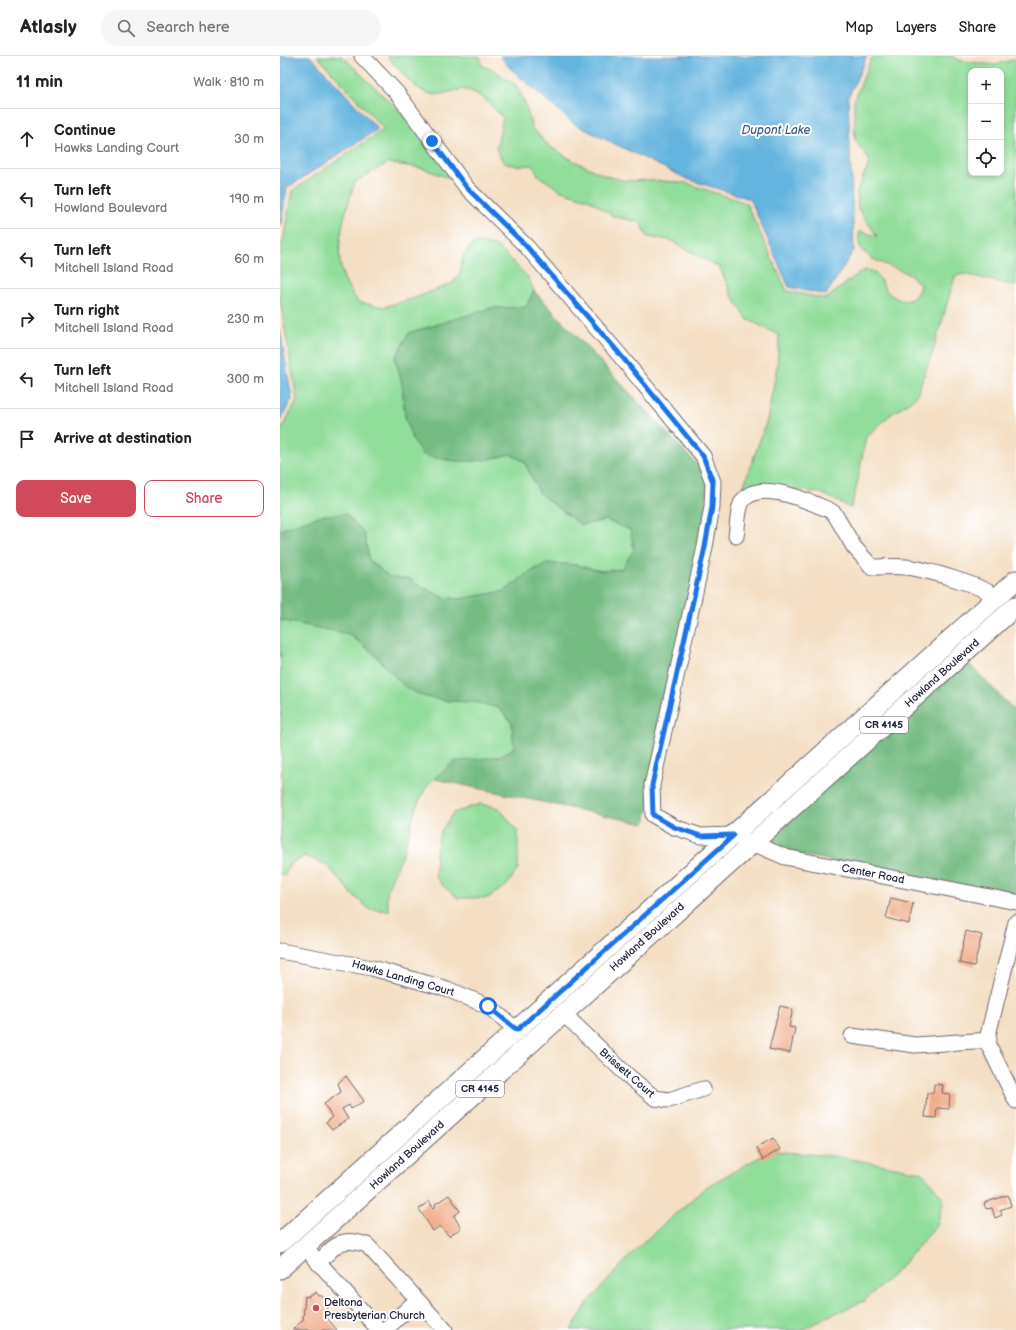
<!DOCTYPE html>
<meta charset="utf-8">
<style>
:root{--surface:#fff;--page:#f6f6f6;--text:#222;--muted:#767676;--line:#e0e0e0;--accent:#d1495b}
body{margin:0;font-family:"Balsamiq Sans",sans-serif;background:var(--page);color:var(--text)}
.controls{position:absolute;right:12px;top:12px;display:grid;overflow:hidden;border-radius:8px;box-shadow:0 2px 6px #0003}
.controls button{width:36px;height:36px;display:grid;place-items:center;padding:0;border:0;border-bottom:1px solid var(--line);background:var(--surface);color:var(--text);font:20px sans-serif}
.stop{position:absolute;width:12px;height:12px;margin:-9px;border:3px solid #1a73e8;border-radius:50%;background:#fff}
.stop.end{background:#1a73e8;border-color:#fff;box-shadow:0 1px 4px #0008}
.list{margin:0;padding:0;list-style:none}
h2{display:flex;justify-content:space-between;align-items:center;height:52px;margin:0;padding:0 16px;font-size:17px}
h2 small{font-size:13px;font-weight:400;color:var(--muted)}
.list li{display:grid;grid-template-columns:26px 1fr auto;gap:12px;align-items:center;box-sizing:border-box;height:60px;padding:0 16px;border-top:1px solid var(--line)}
.list b{display:block;font-size:15px;white-space:nowrap}
.list p{margin:0;font-size:13px;white-space:nowrap;color:var(--muted)}
.list em{font-size:13px;font-style:normal;color:var(--muted)}
.actions{display:flex;gap:8px;padding:12px 16px}
.actions a{flex:1;padding:9px 0;border:1px solid var(--accent);border-radius:8px;text-align:center;font-size:14px;color:var(--accent)}
.actions .main{background:var(--accent);color:#fff}
.icon{flex:none;width:22px;height:22px;fill:none;stroke:currentColor;stroke-width:2;stroke-linecap:round;stroke-linejoin:round}
.map{position:relative;flex:none;width:736px;height:1274px;overflow:hidden}
header{display:flex;align-items:center;gap:24px;box-sizing:border-box;height:56px;padding:0 20px;background:var(--surface);border-bottom:1px solid var(--line)}
header strong{font-size:19px}
nav{display:flex;gap:22px;margin-inline-start:auto;font-size:14px}
.search{width:280px;height:36px;background:var(--page);display:flex;align-items:center;gap:10px;box-sizing:border-box;padding:0 14px;border-radius:22px;color:var(--muted);font-size:15px}
main{display:flex}
aside{flex:1;background:var(--surface)}
.map>svg:first-child{display:block}
</style>
<header>
<strong>Atlasly</strong>
<div class="search"><svg class="icon" aria-label="search" viewBox="0 0 24 24"><circle cx="10" cy="10" r="6"/><path d="M15 15l6 6"/></svg>Search here</div>
<nav><a>Map</a><a>Layers</a><a>Share</a></nav>
</header>
<main>
<aside>
<h2>11 min<small>Walk · 810 m</small></h2>
<ul class="list">
<li><svg class="icon" aria-label="ahead" viewBox="0 0 24 24"><path d="M12 20V5M6 11l6-6 6 6"/></svg><div><b>Continue</b><p>Hawks Landing Court</p></div><em>30 m</em></li>
<li><svg class="icon" aria-label="left" viewBox="0 0 24 24"><path d="M17 20v-9H6M10 6l-5 5 5 5"/></svg><div><b>Turn left</b><p>Howland Boulevard</p></div><em>190 m</em></li>
<li><svg class="icon" aria-label="left" viewBox="0 0 24 24"><path d="M17 20v-9H6M10 6l-5 5 5 5"/></svg><div><b>Turn left</b><p>Mitchell Island Road</p></div><em>60 m</em></li>
<li><svg class="icon" aria-label="right" viewBox="0 0 24 24"><path d="M7 20v-9h11M14 6l5 5-5 5"/></svg><div><b>Turn right</b><p>Mitchell Island Road</p></div><em>230 m</em></li>
<li><svg class="icon" aria-label="left" viewBox="0 0 24 24"><path d="M17 20v-9H6M10 6l-5 5 5 5"/></svg><div><b>Turn left</b><p>Mitchell Island Road</p></div><em>300 m</em></li>
<li><svg class="icon" aria-label="arrive" viewBox="0 0 24 24"><path d="M6 21V4h12l-3 4 3 4H6"/></svg><div><b>Arrive at destination</b></div></li>
</ul>
<div class="actions"><a class="main">Save</a><a>Share</a></div>
</aside>
<div class="map">
<svg width="736" height="1274" viewBox="0 0 736 1274">
<rect width="100%" height="100%" fill="#fff"/>
<filter id="ink" filterUnits="userSpaceOnUse"><feTurbulence type="fractalNoise" baseFrequency=".025" numOctaves="2"/><feDisplacementMap in="SourceGraphic" scale="8" xChannelSelector="R" yChannelSelector="G"/><feConvolveMatrix kernelMatrix="1 2 1 2 8 2 1 2 1" color-interpolation-filters="sRGB"/></filter>
<filter id="wash" filterUnits="userSpaceOnUse"><feTurbulence type="fractalNoise" baseFrequency=".012" numOctaves="4" result="noise"/><feDisplacementMap in="SourceGraphic" scale="16" xChannelSelector="R" yChannelSelector="G"/><feGaussianBlur stdDeviation="0.9" result="paint"/><feColorMatrix in="noise" values="0 0 0 0 0 0 0 0 0 0 0 0 0 0 0 0 0 1.4 0 .05"/><feComposite in="paint" operator="in"/></filter>
<g filter="url(#wash)">
<rect width="100%" height="100%" fill="#f4dfc4"/>
<!-- green -->
<path fill="#91dd9a" stroke="#5a806a" fill-rule="evenodd" d="M37,0h25l73,70 38,53 -32,-11 -33,-5 -33,19c-10,32 -23,66 -10,99 3,7 9,14 13,21l25,5 35,-10 35,-14 7,-11 3,-17 12,-13 23,5 30,30 6,14 -8,16 -35,1 -82,25 -14,25 7,25 3,33 36,43c26,4 44,2 69,-5l14,7 16,33 41,31 25,-5 24,10 4,19 -12,20 -21,2 -24,-6 -30,-2 -22,12 -20,16 -45,8 -17,-2 -27,-13 -6,-5 -21,-2 -20,-17 -5,-27 -42,-18 -42,15v-98l17,-32 -17,-100v-43l12,-66 91,-61v-2z
M107,0h93l2,10 10,3 24,16 9,18 7,25 17,18 23,14 34,16 20,5 24,-1 36,3 60,20 41,88 39,8 33,-26 7,-3 9,2c5,6 8,14 12,19 13,14 29,13 33,-6 -15,-21 -48,-17 -60,-39 -2,-3 -1,-11 -1,-15l18,5 -19,-27 -1,-18 13,-30 -15,-21 -1,-39 17,-42 3,-3h77l11,5 33,4 21,-6v227l-52,-12 -9,2 -22,75 -17,46 -26,18 -24,22 -10,52 -5,19 -30,-15 -58,-7 -18,5 -1,-6 23,-65 10,-53 2,-32 -32,-16 -15,-23 -12,-28 -50,-28 -23,-3 -6,-14 -28,-7 -25,-17 -27,-8 -22,-15 -7,-11 -14,1 -14,-3 -8,-14 7,-31c-10,-11 -22,-25 -36,-28 -12,-3 -27,9 -40,3 -15,-6 -29,-25 -40,-37zM691,15h30v102h-30z
M0,564l69,14 22,17 35,37 21,9 23,4 24,1 25,6 13,15 2,25c-23,15 -53,14 -77,29 -20,12 -27,55 -34,76 -5,14 -13,25 -16,40 -1,5 1,12 2,18l-20,-2 -16,-14 -26,-30 -22,-9 -16,9 -4,10 -5,-1 2,-69z
M200,748l19,4 19,24v37l-11,16 -19,13h-30l-16,-13 -7,-9 1,-24 4,-19 13,-20z
M490,1095l64,5 88,16 22,27 -7,26 -40,46 -33,30 -38,16 -23,13h-232l18,-29 51,-56 66,-58z"/>
<!-- forest -->
<path fill="#74bc82" stroke="#4b6f5e" d="M254,235l169,180 5,11 -2,25 -61,317 -210,-45 18,-17 49,-6 12,-8 -2,-25 -13,-15 -25,-6 -24,-1 -24,-4 -20,-9 -35,-37 -22,-17 -69,-14v-90l42,-15 24,-1 18,19 5,27 20,17 22,2 5,5 27,13 17,2 45,-8 20,-16 22,-12 30,2 24,6 21,-2 12,-20 -4,-19 -24,-10 -25,5 -41,-31 -16,-33 -14,-7c-35,10 -52,9 -87,1l-11,-16 -7,-23 -3,-33 -7,-25 14,-25 82,-25 35,-1z
M685,604l51,52v184l-230,-44 -23,-10z"/>
<!-- water -->
<path fill="#64b4df" stroke="#436b8d" d="M0,0h30l68,73 -91,59 -7,40z
M220,0h367l-19,42 6,152 -28,45 -37,-8 -39,-88 -63,-20 -113,-55 -65,-57z
M0,273l12,70 -12,22z"/>
<g id="blocks">
<!-- building -->
<path fill="#f0a984" d="M611,842l22,5 -4,21 -23,-6z
M686,875l16,4 -8,31 -15,-3z
M500,950l13,3 -4,18 6,1 -5,25 -21,-4z
M66,1020l18,25 -13,8 -2,-4 -7,4 6,10 -16,11 -6,-7 6,-6 -8,-13 17,-12 -3,-9z
M654,1028l9,1 -1,8 8,1 -1,15 -12,-1 -1,10 -11,-1 2,-24h6z
M493,1082l7,11 -17,11 -7,-12z
M169,1139l11,16 -6,5 7,12 -12,8 -9,-10 -7,5 -14,-22 10,-8 4,7 3,-2 -1,-2z
M728,1139l3,11 -11,4 2,5 -7,3 -3,-10 -6,1 -2,-6z
M36,1236l3,4h4v2h5l-1,20 10,12h-45l11,-10 2,-24 4,1z"/>
</g>
</g>
<g filter="url(#ink)">
<use href="#blocks" fill-opacity="0" stroke="#6c646b" stroke-width="1"/>
<g fill="none" stroke-linecap="round" stroke-linejoin="round">
<!-- minor casing -->
<g stroke="#6c646b" stroke-width="17">
<path id="minor" d="M82,0l35,37 70,95 60,59 90,105 86,104 10,26 -1,25 -7,40 -53,238 1,30 21,12 27,9 33,-1 51,22 231,45
M456,480c2,-10 1,-25 6,-34 15,-25 68,0 87,8l5,3 20,34 18,20c11,0 23,-1 34,0 18,2 80,19 91,31
M736,866l-28,113 1,11 27,55
M0,895l92,17 75,21 41,17 29,24
M283,957l64,62 28,23 14,2 34,-11
M572,980l63,9 74,-5
M25,1191l74,83
M38,1207c18,-18 22,-27 49,-18l78,85
M105,1274l32,-30"/>
</g>
<!-- major casing -->
<g stroke="#6c646b" stroke-width="21">
<path id="major" d="M0,1187l736,-663
M0,1213l736,-663"/>
</g>
<!-- minor -->
<use href="#minor" stroke="#fff" stroke-width="15"/>
<!-- major -->
<use href="#major" stroke="#fff" stroke-width="19"/>
</g>
</g>
<g fill="none" stroke-linecap="round" stroke-linejoin="round" filter="url(#ink)">
<!-- route -->
<path stroke="#1a73e8" stroke-width="5" d="M152,85l35,47 60,59 91,105 85,104 10,26 -1,25 -7,40 -53,238 1,30 21,12 27,9 33,-1 -217,195 -29,-24"/>
</g>
<!-- markers -->
<circle fill="#d1495b" stroke="#fff" stroke-width="1.5" cx="36" cy="1252" r="4"/>
<g text-anchor="middle" dominant-baseline="central" stroke-width="4" stroke-linejoin="round" paint-order="stroke">
<!-- shield labels -->
<g fill="#fff" stroke="#646476" stroke-width="1">
<rect x="580" y="661" width="48" height="16" rx="3"/>
<rect x="176" y="1025" width="48" height="16" rx="3"/>
</g>
<g font-size="10" font-weight="bold" fill="#22223b">
<text x="604" y="669">CR 4145</text>
<text x="200" y="1033">CR 4145</text>
</g>
<!-- street labels -->
<g font-size="11" fill="#22223b" stroke="#fff">
<text transform="translate(662 617) rotate(-42)">Howland Boulevard</text>
<text transform="translate(593 818) rotate(11)">Center Road</text>
<text transform="translate(367 881) rotate(-42)">Howland Boulevard</text>
<text transform="translate(123 922) rotate(16)">Hawks Landing Court</text>
<text transform="translate(347 1017) rotate(41)">Brissett Court</text>
<text transform="translate(127 1099) rotate(-42)">Howland Boulevard</text>
</g>
<!-- poi labels -->
<g font-size="11" fill="#22223b" stroke="#fff" text-anchor="start">
<text x="44" y="1246">Deltona<tspan x="44" dy="13">Presbyterian Church</tspan></text>
</g>
<!-- water labels -->
<g font-size="12" font-style="italic" fill="#3c5c7d" stroke="#fff">
<text x="496" y="74">Dupont Lake</text>
</g>
</g>
</svg>
<div class="controls">
<button>+</button>
<button>−</button>
<button><svg class="icon" aria-label="locate" viewBox="0 0 24 24"><circle cx="12" cy="12" r="6"/><path d="M12 2v4M12 18v4M2 12h4M18 12h4"/></svg></button>
</div>
<div class="stop" style="left:208px;top:950px"></div>
<div class="stop end" style="left:152px;top:85px"></div>
</div>
</main>
